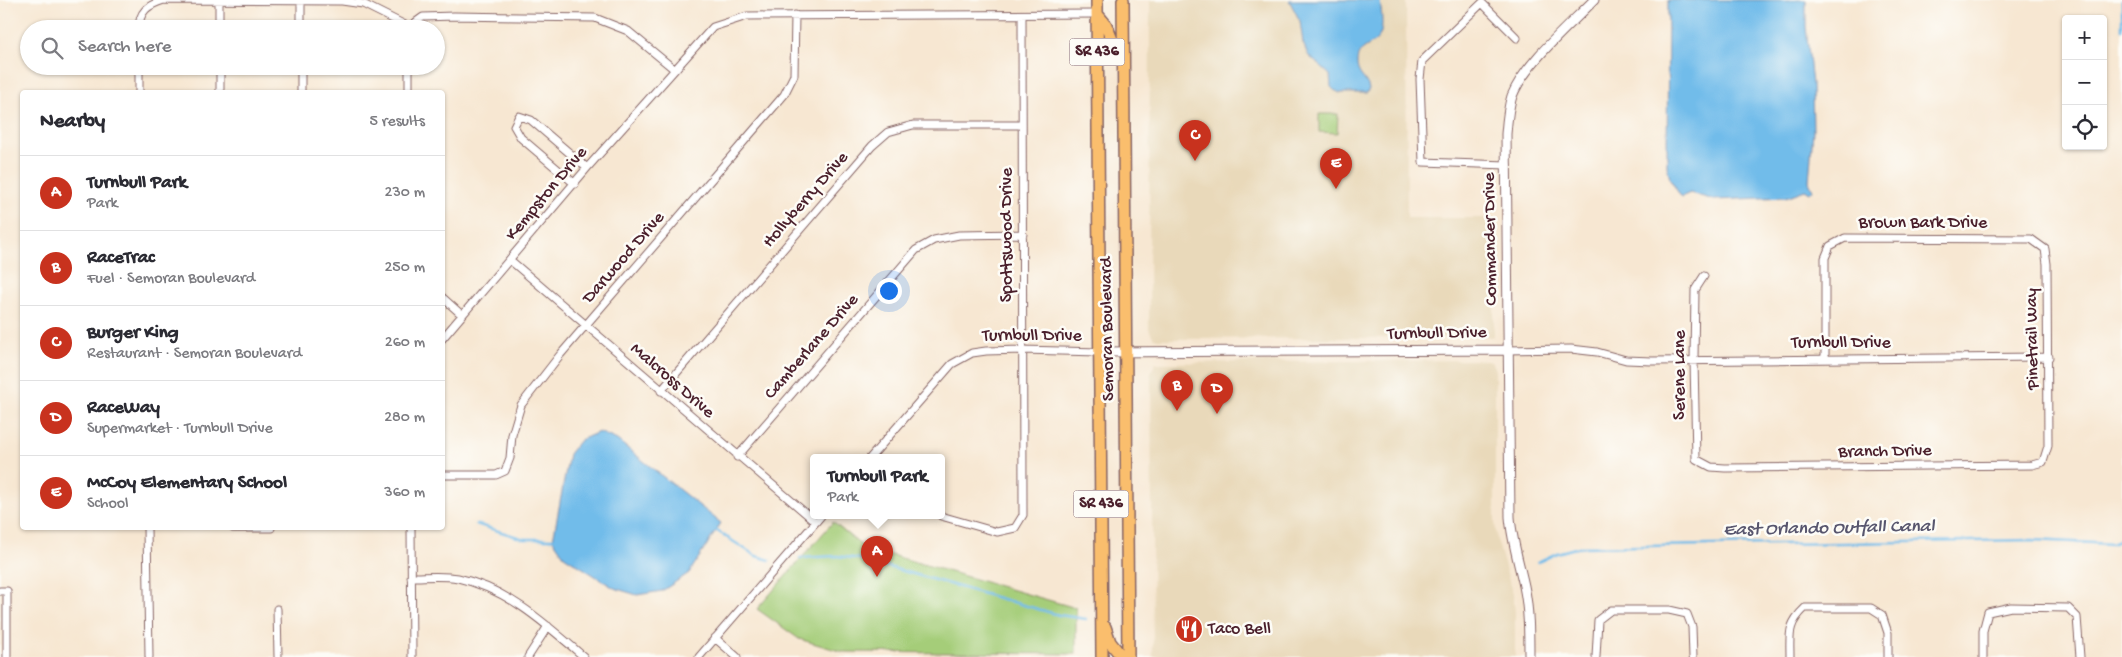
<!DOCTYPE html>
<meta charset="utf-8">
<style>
:root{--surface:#fff;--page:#f2f2f3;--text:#2b2b33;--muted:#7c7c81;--line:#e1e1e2;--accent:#c8321e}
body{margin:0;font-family:"Gochi Hand",sans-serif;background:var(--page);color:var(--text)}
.controls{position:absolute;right:15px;top:15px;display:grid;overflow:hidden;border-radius:5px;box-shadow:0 1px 4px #0004}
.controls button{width:45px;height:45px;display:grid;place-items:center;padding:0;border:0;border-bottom:1px solid var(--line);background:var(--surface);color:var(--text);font:25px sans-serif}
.you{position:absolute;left:888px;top:290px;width:18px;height:18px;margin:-12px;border:4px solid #fff;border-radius:50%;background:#1a73e8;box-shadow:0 0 0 8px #1a73e833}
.badge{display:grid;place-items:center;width:32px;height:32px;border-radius:50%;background:var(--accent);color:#fff;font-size:16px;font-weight:700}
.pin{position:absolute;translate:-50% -41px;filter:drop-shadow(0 1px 2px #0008)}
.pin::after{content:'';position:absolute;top:26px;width:18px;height:15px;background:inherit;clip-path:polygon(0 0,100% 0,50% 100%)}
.popup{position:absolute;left:810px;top:454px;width:135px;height:65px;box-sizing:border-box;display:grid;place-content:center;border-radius:5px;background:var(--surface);filter:drop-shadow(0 1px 4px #0005);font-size:16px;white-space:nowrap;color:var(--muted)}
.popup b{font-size:19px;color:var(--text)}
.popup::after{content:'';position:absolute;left:50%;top:100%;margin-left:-10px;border:10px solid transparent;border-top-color:var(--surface)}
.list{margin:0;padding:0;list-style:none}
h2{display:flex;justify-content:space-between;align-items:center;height:65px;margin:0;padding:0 20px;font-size:21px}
h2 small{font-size:16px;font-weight:400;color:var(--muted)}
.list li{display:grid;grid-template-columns:32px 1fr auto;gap:15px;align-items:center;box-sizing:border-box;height:75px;padding:0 20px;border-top:1px solid var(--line)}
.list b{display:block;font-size:19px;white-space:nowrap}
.list p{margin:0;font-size:16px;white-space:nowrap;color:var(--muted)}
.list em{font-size:16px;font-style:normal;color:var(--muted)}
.icon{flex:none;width:28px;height:28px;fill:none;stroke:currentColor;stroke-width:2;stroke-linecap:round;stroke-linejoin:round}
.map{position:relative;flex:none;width:2122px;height:657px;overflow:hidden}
.search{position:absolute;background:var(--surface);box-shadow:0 1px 4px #0004;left:20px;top:20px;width:425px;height:55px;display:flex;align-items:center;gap:12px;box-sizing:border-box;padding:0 18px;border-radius:28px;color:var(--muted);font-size:19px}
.panel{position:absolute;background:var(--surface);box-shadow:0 1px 4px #0004;left:20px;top:90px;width:425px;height:440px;border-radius:5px}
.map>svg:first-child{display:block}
</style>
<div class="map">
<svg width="2122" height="657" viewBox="0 0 2122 657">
<rect width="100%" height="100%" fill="#fdfcf7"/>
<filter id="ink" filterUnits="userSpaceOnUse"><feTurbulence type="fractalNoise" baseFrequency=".02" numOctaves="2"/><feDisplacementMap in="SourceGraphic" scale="10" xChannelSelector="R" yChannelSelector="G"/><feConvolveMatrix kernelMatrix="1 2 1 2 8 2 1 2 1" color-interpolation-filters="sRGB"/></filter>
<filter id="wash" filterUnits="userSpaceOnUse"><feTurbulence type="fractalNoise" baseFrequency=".0096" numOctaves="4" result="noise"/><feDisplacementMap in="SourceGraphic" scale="20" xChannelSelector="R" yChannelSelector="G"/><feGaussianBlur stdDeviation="1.12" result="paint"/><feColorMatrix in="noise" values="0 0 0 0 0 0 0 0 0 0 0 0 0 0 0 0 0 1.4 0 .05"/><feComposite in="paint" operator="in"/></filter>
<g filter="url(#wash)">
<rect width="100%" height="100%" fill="#f7e7d2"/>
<!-- built -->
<path fill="#e9d9ba" d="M1150,0h256l1,218h87v119l-337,2 -4,-2 -4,-8z
M1487,360l4,1 4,6v155l2,18 16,54 2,19v44h-362l-2,-286 5,-8z"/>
<!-- green -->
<path fill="#a5cd79" stroke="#787652" d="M1319,114h19l-1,19 -18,-1z
M833,522l30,25 213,61v46l-233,-2 -44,-13 -42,-30z"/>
<!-- water -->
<path fill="#71bcea" stroke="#5e6e8a" d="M1289,0h91c1,10 4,26 0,35 -6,12 -22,10 -23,26 -1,15 10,17 12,28l-2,4h-27l-6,-3 -3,-3 -1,-12 -22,-20 -5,-12 -3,-22z
M1668,0h138v27l6,57 1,47 -4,50 4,9 -3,3 -5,-3 -19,7 -72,3 -24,-7 -9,4 -11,-18 -3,-13z
M599,432l18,8 104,83 -32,50 -27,18 -25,4 -23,-7 -50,-32 -11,-16 16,-86 11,-14z"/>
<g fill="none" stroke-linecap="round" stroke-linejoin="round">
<!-- stream -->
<path stroke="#71bcea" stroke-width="2.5" d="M2122,0v29
M476,524l48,15h31
M714,529l42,27 14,4
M800,558l37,-2 23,3 199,56 27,4
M1538,562l19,-9 22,-6 454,-7 80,4 9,-6"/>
</g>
</g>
<g filter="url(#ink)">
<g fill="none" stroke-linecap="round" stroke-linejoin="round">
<!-- minor casing -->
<g stroke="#876565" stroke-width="9">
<path id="minor" d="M219,0v29
M409,27l14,-10 31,-1 141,2 33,13 46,38
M139,29c0,-18 9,-24 25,-29l178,1 21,3 46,23
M301,29v-27
M220,66v26
M409,66v26
M139,92v-26
M301,92v-26
M1507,165l-84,-3 -3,-83 2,-18 60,-58 35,35
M575,184l-54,-46 -7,-12 5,-10 12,4 56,48
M510,260l306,262
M1704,276l-9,14 -1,70 2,99 15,8 14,1 307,-3 11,-3 5,-16 -1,-182 -2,-15 -14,-10 -186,-1 -15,8 -5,12v101
M442,297l20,18
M442,339l145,-171 126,-141 34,-11 350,-2
M1508,350l63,-1 26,3 29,8 26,1 397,-4
M661,391l211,-245 16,-14 25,-7h108
M737,457l179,-207 18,-10 25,-5 64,-1
M870,458l82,-94 20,-11 14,-2 36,-1 77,2
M442,475h54l9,-4 5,-13 2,-23 9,-30 39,-50 224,-260 10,-20 1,-60
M941,516l56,16 18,-4 8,-13 -1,-500
M147,528l2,129
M233,528h38
M411,528l1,129
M411,577c15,0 32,-2 47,1 50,11 88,46 126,79
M0,591h7v66
M277,609l1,48
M715,638l22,19
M528,657l20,-31
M699,657l122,-141
M1596,657l2,-37 13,-10h58l18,4 5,13 1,30
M1790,657c0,-23 -3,-32 15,-49h66l11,7 6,18v24
M1983,657v-26l5,-19 23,-5 57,1 9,9 3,40"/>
</g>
<!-- tertiary casing -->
<g stroke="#876565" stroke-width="11">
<path id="tertiary" d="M1099,352l409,-2
M1529,657c0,-23 0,-48 -5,-71 -5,-23 -12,-45 -14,-69l-4,-383c1,-13 2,-26 6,-38 13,-33 57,-70 82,-96"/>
</g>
<!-- primary casing -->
<g stroke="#876565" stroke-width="14">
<path id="primary" d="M1097,0l5,657
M1123,0l5,657
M1097,14l9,11 14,34
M1105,627l5,15 12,15"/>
</g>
<!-- minor -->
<use href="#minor" stroke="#fff" stroke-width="7"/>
<!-- tertiary -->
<use href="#tertiary" stroke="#fff" stroke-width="9"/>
<!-- primary -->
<use href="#primary" stroke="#fabe6d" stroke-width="11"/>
</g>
</g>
<!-- icons -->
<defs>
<g id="restaurant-disc" transform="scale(1.4375)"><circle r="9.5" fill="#c8321e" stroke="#fdfcf7"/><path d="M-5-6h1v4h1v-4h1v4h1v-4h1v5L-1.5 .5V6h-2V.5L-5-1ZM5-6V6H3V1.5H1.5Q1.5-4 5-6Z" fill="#fff"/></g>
</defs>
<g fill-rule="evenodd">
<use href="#restaurant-disc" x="1189" y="629"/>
</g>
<g text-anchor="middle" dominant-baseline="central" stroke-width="5" stroke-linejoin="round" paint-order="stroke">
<!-- shield labels -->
<g fill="#fdfcf7" stroke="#806168" stroke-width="1">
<rect x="1069.5" y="38.5" width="55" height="27" rx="4"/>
<rect x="1073.5" y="490.5" width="55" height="27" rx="4"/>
</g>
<g font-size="16" font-weight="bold" fill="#4a1f2b">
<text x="1097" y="52">SR 436</text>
<text x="1101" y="504">SR 436</text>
</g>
<!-- street labels -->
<g font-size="18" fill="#4a1f2b" stroke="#fdfcf7">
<text transform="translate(547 194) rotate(-50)">Kempston Drive</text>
<text transform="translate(806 200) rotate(-49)">Hollyberry Drive</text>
<text x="1923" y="223">Brown Bark Drive</text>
<text transform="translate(1007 235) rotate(-90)">Spottswood Drive</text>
<text transform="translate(1491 239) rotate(-91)">Commander Drive</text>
<text transform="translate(624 258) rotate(-49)">Darwood Drive</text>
<text transform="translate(1108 329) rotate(-91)">Semoran Boulevard</text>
<text transform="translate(1437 334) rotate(-1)">Turnbull Drive</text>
<text x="1032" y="336">Turnbull Drive</text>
<text transform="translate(2033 339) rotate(-91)">Pinetrail Way</text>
<text x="1841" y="343">Turnbull Drive</text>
<text transform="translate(812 347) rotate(-49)">Camberlane Drive</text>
<text transform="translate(1680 375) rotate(-90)">Serene Lane</text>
<text transform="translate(672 381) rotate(41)">Malcross Drive</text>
<text transform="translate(1885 452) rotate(-1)">Branch Drive</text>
</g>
<!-- poi labels -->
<g font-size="18" fill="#4a1f2b" stroke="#fdfcf7" text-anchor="start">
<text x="1208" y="629">Taco Bell</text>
</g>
<!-- water labels -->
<g font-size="19" font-style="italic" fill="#58566e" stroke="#fdfcf7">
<text transform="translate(1829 529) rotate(-1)">East Orlando Outfall Canal</text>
</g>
</g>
</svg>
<div class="controls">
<button>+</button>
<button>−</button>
<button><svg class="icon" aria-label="locate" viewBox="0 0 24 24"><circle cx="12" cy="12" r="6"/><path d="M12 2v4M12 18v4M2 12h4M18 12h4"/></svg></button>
</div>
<div class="you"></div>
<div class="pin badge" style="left:877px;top:577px">A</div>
<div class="popup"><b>Turnbull Park</b>Park</div>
<div class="pin badge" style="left:1177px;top:411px">B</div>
<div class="pin badge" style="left:1195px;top:161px">C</div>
<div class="pin badge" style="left:1217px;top:414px">D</div>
<div class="pin badge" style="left:1336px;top:189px">E</div>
<div class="search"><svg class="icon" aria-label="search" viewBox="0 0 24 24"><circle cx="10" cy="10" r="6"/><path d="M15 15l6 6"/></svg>Search here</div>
<section class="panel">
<h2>Nearby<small>5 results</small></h2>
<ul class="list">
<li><span class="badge">A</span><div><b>Turnbull Park</b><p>Park</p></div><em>230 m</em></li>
<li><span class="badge">B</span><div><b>RaceTrac</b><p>Fuel · Semoran Boulevard</p></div><em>250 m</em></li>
<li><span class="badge">C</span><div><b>Burger King</b><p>Restaurant · Semoran Boulevard</p></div><em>260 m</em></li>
<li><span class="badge">D</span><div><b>RaceWay</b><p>Supermarket · Turnbull Drive</p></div><em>280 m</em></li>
<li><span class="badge">E</span><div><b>McCoy Elementary School</b><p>School</p></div><em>360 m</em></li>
</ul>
</section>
</div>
